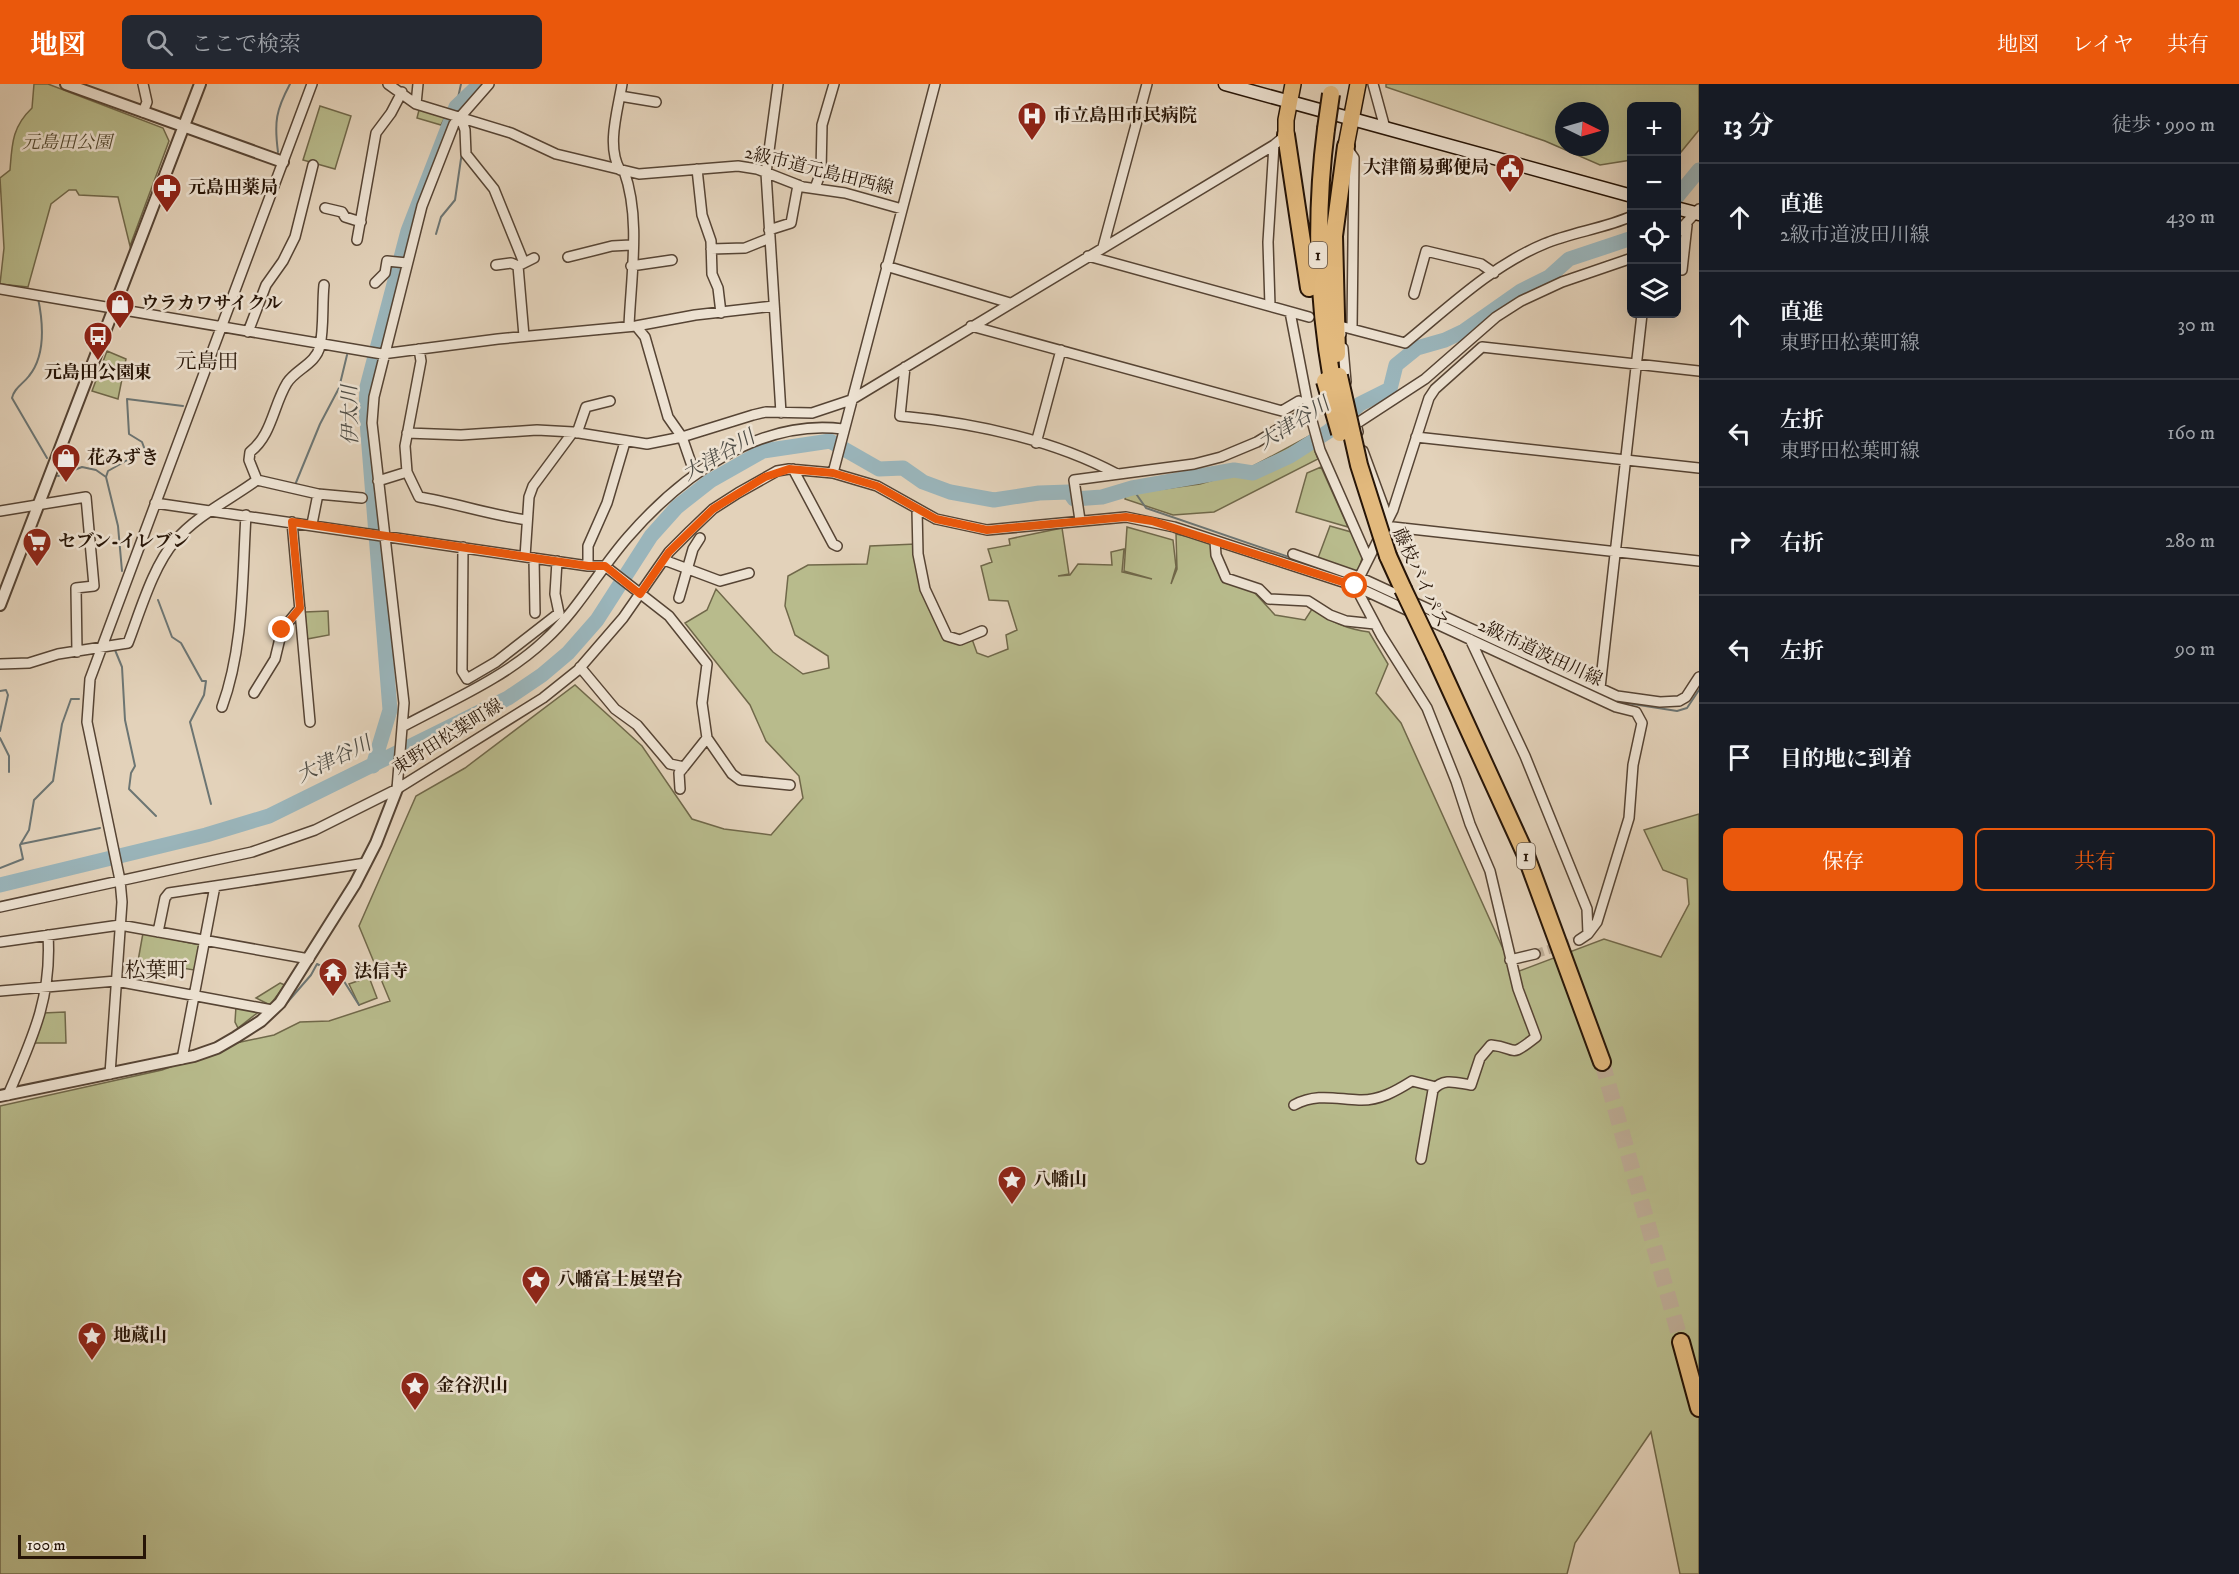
<!DOCTYPE html>
<html lang="ja">
<meta charset="utf-8">
<style>
:root{--surface:#171b24;--page:#242831;--text:#f1f3f6;--muted:#9ea1a6;--line:#363941;--accent:#ea580c}
body{margin:0;font-family:"IM FELL DW Pica","Noto Serif JP",serif;background:var(--page);color:var(--text)}
.controls{position:absolute;right:18px;top:18px;display:grid;overflow:hidden;border-radius:9px;box-shadow:0 6px 24px #0002}
.controls button{width:54px;height:54px;display:grid;place-items:center;padding:0;border:0;border-bottom:2px solid var(--line);background:var(--surface);color:var(--text);font:30px sans-serif}
.compass{position:absolute;left:1555px;top:18px;width:54px;height:54px;border-radius:50%;background:var(--surface);box-shadow:0 6px 24px #0002;rotate:95deg}
.scale{position:absolute;left:18px;bottom:15px;width:128px;box-sizing:border-box;padding-left:6px;border:3px solid #271507;border-top:0;font-size:16px;line-height:21px;white-space:nowrap;color:#271507;-webkit-text-stroke:4px #ede2d2;paint-order:stroke}
.stop{position:absolute;width:18px;height:18px;margin:-14px;border:4px solid #ea580c;border-radius:50%;background:#fff}
.stop.end{background:#ea580c;border-color:#fff;box-shadow:0 2px 6px #0008}
.list{margin:0;padding:0;list-style:none}
h2{display:flex;justify-content:space-between;align-items:center;height:78px;margin:0;padding:0 24px;font-size:26px}
h2 small{font-size:20px;font-weight:400;color:var(--muted)}
.list li{display:grid;grid-template-columns:39px 1fr auto;gap:18px;align-items:center;box-sizing:border-box;height:108px;padding:0 24px;border-top:2px solid var(--line)}
.list b{display:block;font-size:22px;white-space:nowrap}
.list p{margin:0;font-size:20px;white-space:nowrap;color:var(--muted)}
.list em{font-size:20px;font-style:normal;color:var(--muted)}
.actions{display:flex;gap:12px;padding:18px 24px}
.actions a{flex:1;padding:14px 0;border:2px solid var(--accent);border-radius:9px;text-align:center;font-size:21px;color:var(--accent)}
.actions .main{background:var(--accent);color:#fff}
.icon{flex:none;width:33px;height:33px;fill:none;stroke:currentColor;stroke-width:2;stroke-linecap:round;stroke-linejoin:round}
.map{position:relative;flex:none;width:1699px;height:1490px;overflow:hidden}
header{display:flex;align-items:center;gap:36px;box-sizing:border-box;height:84px;padding:0 30px;background:var(--accent);color:#fff}
header strong{font-size:28px}
nav{display:flex;gap:33px;margin-inline-start:auto;font-size:21px}
.search{width:420px;height:54px;background:var(--page);display:flex;align-items:center;gap:15px;box-sizing:border-box;padding:0 21px;border-radius:9px;color:var(--muted);font-size:22px}
main{display:flex}
aside{flex:1;background:var(--surface)}
.map>svg:first-child{display:block}
</style>
<header>
<strong>地図</strong>
<div class="search"><svg class="icon" aria-label="search" viewBox="0 0 24 24"><circle cx="10" cy="10" r="6"/><path d="M15 15l6 6"/></svg>ここで検索</div>
<nav><a>地図</a><a>レイヤ</a><a>共有</a></nav>
</header>
<main>
<div class="map">
<svg width="1699" height="1490" viewBox="0 0 1699 1490">
<rect width="100%" height="100%" fill="#e3d2ba"/>
<filter id="stains"><feTurbulence type="fractalNoise" baseFrequency=".00333" numOctaves="4"/><feColorMatrix values="0 0 0 0 .2 0 0 0 0 .09 0 0 0 0 .02 0 0 0 .5 -.17"/></filter>
<radialGradient id="worn" r=".72"><stop offset=".6" stop-color="#630" stop-opacity="0"/><stop offset="1" stop-color="#630" stop-opacity=".3"/></radialGradient>
<!-- green -->
<path fill="#b8bb8c" stroke="#70684a" stroke-width="1.5" fill-rule="evenodd" d="M34,0h14l115,44 6,13 -39,105 -12,-49 -39,-2 -3,-5h-7l-18,14 -23,83 -28,-3 4,-36 -4,-70 10,-8c2,-26 2,-43 22,-62z
M1386,0h313v46l-18,22 -4,1 -1,-47h-44l-1,54 -31,5 -55,-24 -159,-54zM1564,27h36v36h-36z
M320,22l31,10 -16,53 -32,-9z
M420,22l26,9 -5,10 -24,-7z
M107,267l19,8 -8,40 -26,-8z
M1309,352l9,23 -104,53 -41,3 -48,-16 1,-5 74,-10 44,-13z
M1321,383l27,60 -52,-15 11,-39z
M1330,442l21,6 12,23 -6,20 -39,-17z
M1127,443l46,13 3,27 -5,17 6,-15 -1,-35 38,8 8,34 31,15 22,24 30,5 7,-11c19,13 35,20 57,23l19,32 -12,29 25,30 113,250 90,-34 57,18 28,-53 -2,-25 -24,-9 -19,-40 55,-16v760h-19l-29,-142 -76,111 -8,31h-1567v-468l162,-36 74,-27 38,-8 26,-13 29,-1 61,-20 -31,-75 57,-130 49,-28 110,-83 67,61 50,73 32,10 47,6 32,-37 -4,-22 -33,-35 -16,-36 -65,-82 22,-13 9,-21 57,63 30,22 26,-6 -1,-12 -33,-21 -10,-29 3,-30 20,-11 59,-1 3,-18 46,-2 2,21 27,73 27,1 5,14 11,4 20,-8 -2,-14 11,-5 -9,-29 -19,-1 -8,-34 11,-4 -4,-13 22,-4 -1,-6 53,-11 7,46 -11,2 12,-1 8,-11 34,1 -1,-13 13,-3 -2,23 30,7 -28,-8z
M328,527l1,24 -22,4 -2,-27z
M143,849l57,12 -6,25 -56,-9z
M369,893l8,21 -18,7 -10,-21z
M280,899l5,2 -15,20 -14,-7z
M236,922l25,4 -23,18 -3,-6z
M65,928l1,31h-33l10,-30z"/>
<g fill="none" stroke-linecap="round" stroke-linejoin="round">
<!-- stream -->
<path stroke="#6c7573" stroke-width="2" d="M456,23l5,-23
M278,68c-4,-30 -2,-42 12,-68
M436,150l5,-17 14,-17 7,-48
M26,205l11,3
M38,214c5,24 8,57 -9,78 -6,8 -15,12 -17,22l35,60
M58,392l24,-9 14,3 10,7 12,49 4,45
M106,393l2,-6 37,-21 -3,-8 -13,-8 -2,-35 56,7
M295,401l25,-61 19,-36 8,-33
M1132,404l14,20 204,70
M1360,499l42,19
M158,516l14,37 9,6 21,38h4l-2,14 -14,27 21,82
M1420,526l200,92 57,9 10,-3 12,-18
M115,566l7,17 3,53 10,46 -4,7 -2,16 27,27
M0,607l6,-1 2,5 -8,36
M0,654l9,18v16
M21,760l79,-16
M0,784l23,-9 -3,-14 9,-15 5,-30 19,-19 9,-57 9,-25h8
M285,921l26,-30 6,-11 23,11 19,30"/>
<!-- river -->
<path stroke="#9ab5bb" stroke-width="15" d="M1676,114l23,-28
M373,682l17,-56 -24,-301 1,-22 41,-156 48,-124 24,-23
M0,801l206,-50 63,-19 239,-118 34,-23 26,-22 29,-33 54,-84 26,-29 33,-26 53,-30 67,-10 49,28 24,-1 20,14 27,10 44,8 45,-7 30,-1 5,7 28,-2 30,-9 102,-18 19,3 37,-17 39,-25 31,-27 30,-15 6,-24 21,-17 28,-8 19,-9 57,-40 28,-14 20,-18 63,-21"/>
<!-- minor-tunnel -->
<path stroke="#bdac96" stroke-width="9" stroke-dasharray="9 4.5" stroke-linecap="butt" d="M1535,870l44,-14"/>
<!-- motorway-tunnel -->
<path stroke="#bdac96" stroke-width="16" stroke-dasharray="16 8" stroke-linecap="butt" d="M1602,978l79,280"/>
<!-- minor casing -->
<g stroke="#564434" stroke-width="12">
<path id="minor" d="M143,0l4,18 -4,10
M388,0l28,20 95,29 45,21 83,20 99,-8 19,3 46,18 42,6 57,16
M778,0l-12,89 15,240
M1373,0l12,44
M620,12l36,6
M416,20l2,-20
M461,34l4,12 1,24 28,35 30,74
M1347,64l7,10 -2,171
M697,85l5,46 9,26 1,33 6,14 3,25
M620,86c-14,-24 -2,-60 2,-86
M624,87c17,47 7,105 5,155
M815,104l6,-16 1,-47 12,-41
M325,124l17,4 3,5 16,5
M769,146l22,-7 7,-38
M1676,150l23,-25
M357,156l19,-107 15,-20 11,-21
M1103,163l44,-163
M711,165l34,-1 25,-10
M1088,172l221,61
M568,173l44,-11 19,-1
M496,181l15,-2 7,3
M631,182l41,-6
M886,182l124,37
M1682,186l5,-45
M375,199l10,-10 2,-12 20,2
M0,205l382,65 116,-15 138,-13 59,-11 79,-9
M1414,210l12,-43 55,13 13,9
M1270,222l-2,-64 6,-97
M1290,228l19,98 11,40 48,109
M636,242l9,11 23,80 14,20 9,26
M971,242l311,85 17,-10
M248,248l18,-47 17,-24 12,-24 18,-72
M1341,250l-1,-8 65,17c43,-35 86,-77 139,-99 28,-12 59,-15 88,-28
M524,252l-6,-70 16,-8
M1343,264l3,34
M419,265l2,12 -16,85 2,26 12,25c36,6 71,18 108,23
M905,283l-5,49c74,7 152,23 217,58
M1358,348l-2,-8 69,-45 71,-62 25,-16 41,-19 70,-24
M407,349l54,2 76,-5 36,2 74,12 35,-7 71,-22 13,-3 46,1 39,-13 423,-255 12,-10
M577,349l9,-26 24,-6
M1416,353l283,31
M1036,359l25,-93
M1363,367l25,68
M793,385l40,75 4,2
M833,389l102,-389
M378,397l29,-9
M318,410l44,4
M155,419l433,63h17l64,50 38,48 -5,39 5,35 25,36 8,6 50,5
M917,425l1,45 7,35 22,47 13,4 22,-9
M0,427l86,-14 8,89 -18,2 1,64
M1080,436l-6,-40 120,-16 27,-7 36,-15 74,-45
M292,438l18,200
M312,440l6,-30 -61,-14 -8,-20 1,-8c22,-17 23,-46 37,-69 9,-14 29,-19 33,-37 4,-19 2,-42 4,-61
M1384,442l315,35
M1215,457l1,14 10,23 33,11 10,10 39,2 22,14 16,6 29,3
M463,463l-1,124 5,8 29,-17 63,-49 -4,-19 2,-33
M1293,470l66,23 258,119 43,6 19,-1 7,-4 13,-20
M525,473l4,-60 4,-11 40,-54
M534,474l1,55
M664,476l56,21 29,-8
M588,482v-20l19,-43 18,-61
M679,514l14,-49 7,-11
M1470,555l55,117 62,153 1,25 -9,6
M0,580l29,-1 29,-9 70,-11c12,-31 25,-77 47,-102 22,-26 55,-41 82,-61
M580,583l35,42 22,16 33,39 14,3 23,-29
M1600,604l42,-374
M254,609l21,-34 7,-29 18,-22
M222,623c22,-60 20,-128 24,-192
M402,643c48,-26 103,-49 143,-87 33,-30 54,-70 83,-103 53,-61 132,-119 215,-108
M397,705l7,-86 -32,-280 2,-26 48,-191 32,-82 35,-40
M680,705l-1,-16 5,-6
M0,823l252,-55 63,-22 82,-41 146,-91 35,-28 45,-52 46,-66 21,-21 23,-22 25,-16 39,-22 12,-2 44,4 44,13 59,33 51,11 139,-13 48,10 181,59 261,121 20,5 6,11 -9,42 -4,53 -32,104 -9,12
M158,848l7,-34 4,-5 197,-30
M0,858l120,-17 189,34
M1510,876l25,-6
M0,907l116,-10 156,29
M182,975l33,-173
M110,990l12,-172 -2,-22 -33,-158 3,-43 222,-595
M8,1011c24,-56 44,-97 40,-160
M1294,1021c23,-12 41,-6 65,-5 20,1 37,-9 53,-19l24,6
M1421,1075l12,-69c11,-13 24,-7 38,-5l9,-27 11,-13c28,3 17,14 45,-8l-18,-48 -28,-118 -20,-47 -14,-43 -29,-73 -46,-73 -26,-49 38,-76 36,-112 6,-9 47,-42 217,24"/>
</g>
<!-- tertiary casing -->
<g stroke="#564434" stroke-width="14">
<path id="tertiary" d="M66,0l217,78
M0,521l200,-521
M0,1012l194,-40 23,-8 19,-11 25,-16 19,-18 75,-119 21,-41 21,-54"/>
</g>
<!-- secondary casing -->
<g stroke="#271507" stroke-width="15">
<path id="secondary" d="M1225,0l407,112
M1676,124l23,6"/>
</g>
<!-- trunk casing -->
<g stroke="#271507" stroke-width="18">
<path id="trunk" d="M1286,51v-15l7,-36
M1346,62l12,-62"/>
</g>
<!-- motorway casing -->
<g stroke="#271507" stroke-width="20">
<path id="motorway" d="M1326,45c-11,85 -9,166 6,251
M1286,51l23,153
M1337,270l-3,-118 12,-90
M1388,472l15,33
M1435,572l90,197 77,209
M1681,1258l18,66"/>
</g>
<!-- minor -->
<use href="#minor" stroke="#ede2d2" stroke-width="9"/>
<!-- tertiary -->
<use href="#tertiary" stroke="#ede2d2" stroke-width="10"/>
<!-- secondary -->
<use href="#secondary" stroke="#ede2d2" stroke-width="12"/>
<!-- trunk -->
<use href="#trunk" stroke="#e2b97d" stroke-width="15"/>
<!-- motorway -->
<use href="#motorway" stroke="#e2b97d" stroke-width="16"/>
<!-- motorway-bridge casing -->
<g stroke="#271507" stroke-width="20" stroke-linecap="butt">
<path id="motorway-bridge" d="M1326,45l5,-35
M1339,292l20,89 29,91
M1325,297l15,52
M1403,505l32,67"/>
</g>
<!-- motorway-bridge -->
<use href="#motorway-bridge" stroke="#e2b97d" stroke-width="16"/>
</g>
<g fill="none" stroke-linecap="round" stroke-linejoin="round">
<!-- route -->
<path stroke="#ea580c" stroke-width="8" d="M282,546l18,-22 -8,-86 296,44h17l35,28 29,-42 44,-43 52,-32 24,-8 44,4 44,13 59,33 51,11 139,-13 26,4 203,65"/>
</g>
<!-- icons -->
<defs>
<g id="hospital-pin" transform="scale(1.5)"><path d="M0 17L-7.5 6A9.5 9.5 0 1 1 7.5 6Z" fill="#8f2418" stroke="#ede2d2"/><path d="M-5-5h3v3.5h4V-5h3V5h-3V1.5h-4V5h-3Z" fill="#fff"/></g>
<g id="civic-pin" transform="scale(1.5)"><path d="M0 17L-7.5 6A9.5 9.5 0 1 1 7.5 6Z" fill="#8f2418" stroke="#ede2d2"/><path d="M-.6-6.5H3V-4.5H.6V-3L4-1V1h2V6H-6V1h2V-1L-.6-3ZM-1.2 2.5V6h2.4V2.5Z" fill="#fff"/></g>
<g id="pharmacy-pin" transform="scale(1.5)"><path d="M0 17L-7.5 6A9.5 9.5 0 1 1 7.5 6Z" fill="#8f2418" stroke="#ede2d2"/><path d="M-2-6h4v4h4v4h-4v4h-4v-4h-4v-4h4Z" fill="#fff"/></g>
<g id="shop-pin" transform="scale(1.5)"><path d="M0 17L-7.5 6A9.5 9.5 0 1 1 7.5 6Z" fill="#8f2418" stroke="#ede2d2"/><path d="M-5-2.5h2.3a2.7 3.5 0 0 1 5.4 0H5L5.5 6h-11ZM-1.5-2.5h3a1.5 2.3 0 0 0-3 0Z" fill="#fff"/></g>
<g id="bus-pin" transform="scale(1.5)"><path d="M0 17L-7.5 6A9.5 9.5 0 1 1 7.5 6Z" fill="#8f2418" stroke="#ede2d2"/><path d="M-5-6H5V4H4V6H2V4H-2V6H-4V4H-5ZM-3.5-4V0h7V-4ZM-3.5 1.2v1.5H-2V1.2ZM2 1.2v1.5H3.5V1.2Z" fill="#fff"/></g>
<g id="supermarket-pin" transform="scale(1.5)"><path d="M0 17L-7.5 6A9.5 9.5 0 1 1 7.5 6Z" fill="#8f2418" stroke="#ede2d2"/><path d="M-6-5.5h2.5l.6 2H6L4.5 2H-2.5L-4.4-4H-6ZM-1.5 3.2a1.3 1.3 0 1 0 .1 0ZM3 3.2a1.3 1.3 0 1 0 .1 0Z" fill="#fff"/></g>
<g id="temple-pin" transform="scale(1.5)"><path d="M0 17L-7.5 6A9.5 9.5 0 1 1 7.5 6Z" fill="#8f2418" stroke="#ede2d2"/><path d="M0-6L5-2H3V0L6.5 2.5H4V6H1.5V3h-3V6H-4V2.5H-6.5L-3 0V-2H-5Z" fill="#fff"/></g>
<g id="sight-pin" transform="scale(1.5)"><path d="M0 17L-7.5 6A9.5 9.5 0 1 1 7.5 6Z" fill="#8f2418" stroke="#ede2d2"/><path d="M0-6L1.8-2.2L6-1.7L2.9 1.2L3.7 5.4L0 3.3L-3.7 5.4L-2.9 1.2L-6-1.7L-1.8-2.2Z" fill="#fff"/></g>
</defs>
<g fill-rule="evenodd">
<use href="#hospital-pin" x="1032" y="32"/>
<use href="#civic-pin" x="1510" y="84"/>
<use href="#pharmacy-pin" x="167" y="104"/>
<use href="#shop-pin" x="120" y="220"/>
<use href="#bus-pin" x="98" y="252"/>
<use href="#shop-pin" x="66" y="374"/>
<use href="#supermarket-pin" x="37" y="458"/>
<use href="#temple-pin" x="333" y="888"/>
<use href="#sight-pin" x="1012" y="1096"/>
<use href="#sight-pin" x="536" y="1196"/>
<use href="#sight-pin" x="92" y="1252"/>
<use href="#sight-pin" x="415" y="1302"/>
</g>
<g text-anchor="middle" dominant-baseline="central" stroke-width="5" stroke-linejoin="round" paint-order="stroke">
<!-- shield labels -->
<g fill="#ede2d2" stroke="#625244" stroke-width="1.5">
<rect x="1309" y="158" width="18" height="26" rx="4.5"/>
<rect x="1517" y="759" width="18" height="26" rx="4.5"/>
</g>
<g font-size="16" font-weight="bold" fill="#271507">
<text x="1318" y="171">1</text>
<text x="1526" y="772">1</text>
</g>
<!-- poi labels -->
<g font-size="18" font-weight="bold" fill="#271507" stroke="#ede2d2" text-anchor="start">
<text x="1053" y="32">市立島田市民病院</text>
<text x="1489" y="84" text-anchor="end">大津簡易郵便局</text>
<text x="188" y="104">元島田薬局</text>
<text x="141" y="220">ウラカワサイクル</text>
<text x="98" y="289" text-anchor="middle">元島田公園東</text>
<text x="87" y="374">花みずき</text>
<text x="58" y="458">セブン-イレブン</text>
<text x="354" y="888">法信寺</text>
<text x="1033" y="1096">八幡山</text>
<text x="557" y="1196">八幡富士展望台</text>
<text x="113" y="1252">地蔵山</text>
<text x="436" y="1302">金谷沢山</text>
</g>
<!-- park labels -->
<g font-size="18" font-style="italic" fill="#52472f" stroke="#ede2d2">
<text x="67" y="59">元島田公園</text>
</g>
<!-- street labels -->
<g font-size="18" fill="#271507" stroke="#ede2d2">
<text transform="translate(819 87) rotate(14)">2級市道元島田西線</text>
<text transform="translate(1420 494) rotate(65)">藤枝バイパス</text>
<text transform="translate(1540 569) rotate(25)">2級市道波田川線</text>
<text transform="translate(448 653) rotate(-32)">東野田松葉町線</text>
</g>
<!-- water labels -->
<g font-size="20" font-style="italic" fill="#4f4d46" stroke="#ede2d2">
<text transform="translate(351 331) rotate(-91)">伊太川</text>
<text transform="translate(1294 340) rotate(-32)">大津谷川</text>
<text transform="translate(719 372) rotate(-30)">大津谷川</text>
<text transform="translate(334 676) rotate(-26)">大津谷川</text>
</g>
<!-- quarter labels -->
<g font-size="21" fill="#271507" stroke="#ede2d2">
<text x="207" y="278">元島田</text>
<text x="156" y="887">松葉町</text>
</g>
</g>
<rect width="100%" height="100%" filter="url(#stains)"/>
<rect width="100%" height="100%" fill="url(#worn)"/>
</svg>
<div class="controls">
<button>+</button>
<button>−</button>
<button><svg class="icon" aria-label="locate" viewBox="0 0 24 24"><circle cx="12" cy="12" r="6"/><path d="M12 2v4M12 18v4M2 12h4M18 12h4"/></svg></button>
<button><svg class="icon" aria-label="layers" viewBox="0 0 24 24"><path d="M12 4l9 5-9 5-9-5zM3 14l9 5 9-5"/></svg></button>
</div>
<svg class="compass" viewBox="-18 -18 36 36"><path d="M0-13l5 13h-10z" fill="#e53935"/><path d="M0 13l5-13h-10z" fill="#9ea1a6"/></svg>
<div class="scale">100 m</div>
<div class="stop" style="left:1355px;top:502px"></div>
<div class="stop end" style="left:282px;top:546px"></div>
</div>
<aside>
<h2>13 分<small>徒歩 · 990 m</small></h2>
<ul class="list">
<li><svg class="icon" aria-label="ahead" viewBox="0 0 24 24"><path d="M12 20V5M6 11l6-6 6 6"/></svg><div><b>直進</b><p>2級市道波田川線</p></div><em>430 m</em></li>
<li><svg class="icon" aria-label="ahead" viewBox="0 0 24 24"><path d="M12 20V5M6 11l6-6 6 6"/></svg><div><b>直進</b><p>東野田松葉町線</p></div><em>30 m</em></li>
<li><svg class="icon" aria-label="left" viewBox="0 0 24 24"><path d="M17 20v-9H6M10 6l-5 5 5 5"/></svg><div><b>左折</b><p>東野田松葉町線</p></div><em>160 m</em></li>
<li><svg class="icon" aria-label="right" viewBox="0 0 24 24"><path d="M7 20v-9h11M14 6l5 5-5 5"/></svg><div><b>右折</b></div><em>280 m</em></li>
<li><svg class="icon" aria-label="left" viewBox="0 0 24 24"><path d="M17 20v-9H6M10 6l-5 5 5 5"/></svg><div><b>左折</b></div><em>90 m</em></li>
<li><svg class="icon" aria-label="arrive" viewBox="0 0 24 24"><path d="M6 21V4h12l-3 4 3 4H6"/></svg><div><b>目的地に到着</b></div></li>
</ul>
<div class="actions"><a class="main">保存</a><a>共有</a></div>
</aside>
</main>
